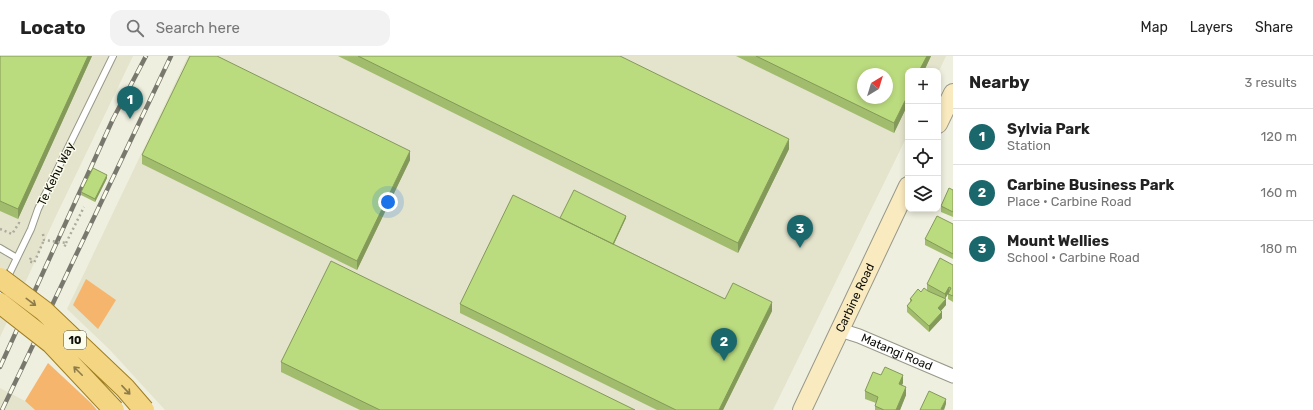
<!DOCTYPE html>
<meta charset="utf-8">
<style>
:root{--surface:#fff;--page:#f2f2f2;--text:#222;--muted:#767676;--line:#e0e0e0;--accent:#1a686c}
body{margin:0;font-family:Rubik,sans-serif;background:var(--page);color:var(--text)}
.controls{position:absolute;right:12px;top:12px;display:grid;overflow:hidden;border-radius:8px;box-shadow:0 2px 6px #0003}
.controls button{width:36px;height:36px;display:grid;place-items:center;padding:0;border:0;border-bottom:1px solid var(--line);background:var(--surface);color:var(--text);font:20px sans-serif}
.compass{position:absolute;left:857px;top:12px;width:36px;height:36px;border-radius:50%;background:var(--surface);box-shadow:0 2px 6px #0003;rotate:38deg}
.you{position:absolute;left:388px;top:146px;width:14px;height:14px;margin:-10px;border:3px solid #fff;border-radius:50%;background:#1a73e8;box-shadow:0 0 0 6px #1a73e833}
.badge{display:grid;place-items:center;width:26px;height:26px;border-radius:50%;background:var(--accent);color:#fff;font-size:13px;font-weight:700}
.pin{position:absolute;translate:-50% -33px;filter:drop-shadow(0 1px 2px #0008)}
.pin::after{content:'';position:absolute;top:21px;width:14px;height:12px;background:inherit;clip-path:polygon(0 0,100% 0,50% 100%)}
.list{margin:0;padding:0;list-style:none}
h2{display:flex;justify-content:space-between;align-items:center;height:52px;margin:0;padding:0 16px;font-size:17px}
h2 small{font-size:13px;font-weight:400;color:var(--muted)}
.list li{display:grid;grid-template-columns:26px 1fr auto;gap:12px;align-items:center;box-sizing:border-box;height:56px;padding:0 16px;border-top:1px solid var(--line)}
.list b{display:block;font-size:15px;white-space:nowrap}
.list p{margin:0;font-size:13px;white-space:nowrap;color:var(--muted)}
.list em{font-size:13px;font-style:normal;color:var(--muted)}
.icon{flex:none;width:22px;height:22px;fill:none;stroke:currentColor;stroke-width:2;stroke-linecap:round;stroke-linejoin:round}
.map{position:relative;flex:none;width:953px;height:354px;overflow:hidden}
header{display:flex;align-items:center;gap:24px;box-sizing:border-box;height:56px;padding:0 20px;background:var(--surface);border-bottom:1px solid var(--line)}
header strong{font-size:19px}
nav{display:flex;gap:22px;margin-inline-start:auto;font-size:14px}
.search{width:280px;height:36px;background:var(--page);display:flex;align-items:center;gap:10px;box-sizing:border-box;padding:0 14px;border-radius:12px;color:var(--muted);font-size:15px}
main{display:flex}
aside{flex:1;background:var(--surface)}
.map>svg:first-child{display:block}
</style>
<header>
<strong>Locato</strong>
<div class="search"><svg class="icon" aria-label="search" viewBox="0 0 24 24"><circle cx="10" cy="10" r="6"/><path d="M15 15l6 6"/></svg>Search here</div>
<nav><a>Map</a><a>Layers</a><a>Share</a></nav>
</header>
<main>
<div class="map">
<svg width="953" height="354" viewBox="0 0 953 354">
<rect width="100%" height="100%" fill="#efefdf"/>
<!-- built -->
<path fill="#e4e3cc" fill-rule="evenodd" d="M0,0h133l-78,162 -55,119z
M188,0h758l-8,17v-2h-30v63l-135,276h-608l-55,-60 -43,-41zM863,18h24v24h-24z
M0,332l25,13 10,9h-35z"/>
<!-- green -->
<path fill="#f6b56d" d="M86,223l30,21 -18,29 -25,-24z
M48,307l43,40 6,7h-62l-10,-9z"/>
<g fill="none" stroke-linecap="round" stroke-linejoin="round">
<!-- lane casing -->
<g stroke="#98988a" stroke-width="8">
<path id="lane" d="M0,192l17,10
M0,237l31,-64 7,-20 75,-153"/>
</g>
<!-- street casing -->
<g stroke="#98988a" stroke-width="15">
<g id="street">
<path id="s1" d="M840,274l19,6 94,40"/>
</g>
</g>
<!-- secondary casing -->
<g stroke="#98988a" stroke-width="20">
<g id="secondary">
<path d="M938,68l15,-31"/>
<path id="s2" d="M802,354l106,-224"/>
</g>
</g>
<!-- path -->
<path stroke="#abab9e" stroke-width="2.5" stroke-dasharray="2 3" stroke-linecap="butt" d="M0,173l12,5 7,-11 2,1
M66,187l18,-36
M31,202l-2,3 5,2 10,-23"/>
<!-- lane -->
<use href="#lane" stroke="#fff" stroke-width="6"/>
<!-- street -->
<use href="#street" stroke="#fff" stroke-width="13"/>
<!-- secondary -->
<use href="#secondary" stroke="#f9eac0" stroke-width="18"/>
<!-- rail casing -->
<g stroke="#78786e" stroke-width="4.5">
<path id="rail" d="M0,311l113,-248 33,-63
M2,354l169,-354"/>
</g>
<!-- rail -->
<use href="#rail" stroke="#fcfcec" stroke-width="3" stroke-dasharray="9" stroke-linecap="butt"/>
<!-- primary-bridge casing -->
<g stroke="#9f7e21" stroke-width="22" stroke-linecap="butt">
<path id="primary-bridge" d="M0,222l44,33 81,77 19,22
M0,247l51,40 63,67"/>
</g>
<!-- path-bridge -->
<path stroke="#abab9e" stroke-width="2.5" stroke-dasharray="2 3" stroke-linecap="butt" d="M43,178l1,6 22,3 -2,5"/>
<!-- primary-bridge -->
<use href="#primary-bridge" stroke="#f4d581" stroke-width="20"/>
</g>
<!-- wall -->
<path fill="#a1bc6d" d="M0,0h92l-74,163 -18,-8z
M338,0h282l169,93 -51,104z
M736,0h195l-7,15h-16v33l-14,29z
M142,99l268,5 -53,110 -215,-106z
M107,122l-12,24 -14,-7v-3z
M953,134v27l-12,-5v-6z
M560,162h66l-12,26 111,55 47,12 -49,99h-66l-197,-97v-9z
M953,168v35l-28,-14v-6z
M953,209v37l-5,-3v-5l-3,4 1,7 -5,6 1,7 -13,14 -22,-20v-6l3,-4v-3l11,-7 6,-2v-6z
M281,306l354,48h-275l-79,-38z
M881,319l22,8 -1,2 4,10 -6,15h-25v-4l1,-3 -11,-4v-8z"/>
<!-- shaded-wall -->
<path fill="#839959" d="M88,0h4l-74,163v-10z
M927,0h4l-7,15h-5z
M908,39v9l-14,29v-10z
M789,83v10l-51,104v-10z
M410,95v9l-53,110v-9z
M107,119v3l-12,24v-3z
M626,160v2l-16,34v-3z
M949,231v5l-4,7v-5z
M946,243v6l-8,9v-6z
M772,246v9l-49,99h-4z
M942,256v6l-13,14v-6z
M903,319v8l-4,8v-7z
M906,331v8l-6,15h-4z
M946,343v5l-2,6 -3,-1z"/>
<!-- building -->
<path fill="#bbdb7f" stroke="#839959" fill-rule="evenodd" d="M0,0h88l-70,153 -18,-8z
M190,0h27l193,95 -53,110 -215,-106z
M358,0h262l169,83 -51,104z
M756,0h171l-8,15h-11v24l-14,28zM863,18h24v24h-24z
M93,112l14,7 -12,24 -14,-7z
M949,132l4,2v22l-12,-6z
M574,134l52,26 -13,28 -53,-26z
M513,139l212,104 8,-16 39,19 -53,108h-43l-216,-106z
M937,160l16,8v30l-28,-15z
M940,202l13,7v31l-5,-2 3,-6 -2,-1 -4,7 -18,-10z
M331,205l304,149h-255l-99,-48z
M924,232l4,3 18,8 -8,9 4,4 -13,14 -22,-20 5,-6 -2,-1 8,-10 3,3z
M885,311l18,8 -4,9 7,3 -10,23h-12l-9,-4 3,-9 -13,-6 8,-19 8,3z
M929,335l17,8 -5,10 2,1h-23z"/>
<!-- one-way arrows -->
<defs><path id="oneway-shaft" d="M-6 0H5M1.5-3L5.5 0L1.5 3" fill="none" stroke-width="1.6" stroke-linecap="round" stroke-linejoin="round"/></defs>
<g stroke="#8d7c4b">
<use href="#oneway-shaft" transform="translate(31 246) rotate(37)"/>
<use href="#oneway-shaft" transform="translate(78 315) rotate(-135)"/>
<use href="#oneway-shaft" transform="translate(126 334) rotate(47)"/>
</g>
<g text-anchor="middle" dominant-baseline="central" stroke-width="3" stroke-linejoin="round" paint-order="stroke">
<!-- shield labels -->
<rect fill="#fcfcec" stroke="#56564e" stroke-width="1" x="64" y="275" width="22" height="18" rx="3"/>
<g font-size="11" font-weight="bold" fill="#0f0f0a">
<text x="75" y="284">10</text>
</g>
<!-- street labels -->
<g font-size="12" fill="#0f0f0a" stroke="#fcfcec">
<text transform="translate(56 118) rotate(-64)">Te Kehu Way</text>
<text stroke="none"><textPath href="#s2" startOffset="124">Carbine Road</textPath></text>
<text stroke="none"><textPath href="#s1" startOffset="61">Matangi Road</textPath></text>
</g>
</g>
</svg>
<div class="controls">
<button>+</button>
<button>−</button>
<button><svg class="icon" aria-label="locate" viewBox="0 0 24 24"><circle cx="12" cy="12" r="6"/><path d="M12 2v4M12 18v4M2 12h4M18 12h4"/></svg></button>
<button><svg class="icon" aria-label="layers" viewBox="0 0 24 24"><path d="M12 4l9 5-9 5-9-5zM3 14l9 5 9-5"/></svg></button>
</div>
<svg class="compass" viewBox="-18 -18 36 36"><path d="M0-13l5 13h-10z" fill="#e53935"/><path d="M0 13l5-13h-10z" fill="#767676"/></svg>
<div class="you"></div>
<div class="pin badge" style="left:130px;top:63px">1</div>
<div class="pin badge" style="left:724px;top:305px">2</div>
<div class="pin badge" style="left:800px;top:192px">3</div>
</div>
<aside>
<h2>Nearby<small>3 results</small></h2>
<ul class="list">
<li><span class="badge">1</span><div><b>Sylvia Park</b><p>Station</p></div><em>120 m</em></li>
<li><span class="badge">2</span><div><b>Carbine Business Park</b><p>Place · Carbine Road</p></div><em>160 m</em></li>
<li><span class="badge">3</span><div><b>Mount Wellies</b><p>School · Carbine Road</p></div><em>180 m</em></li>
</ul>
</aside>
</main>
